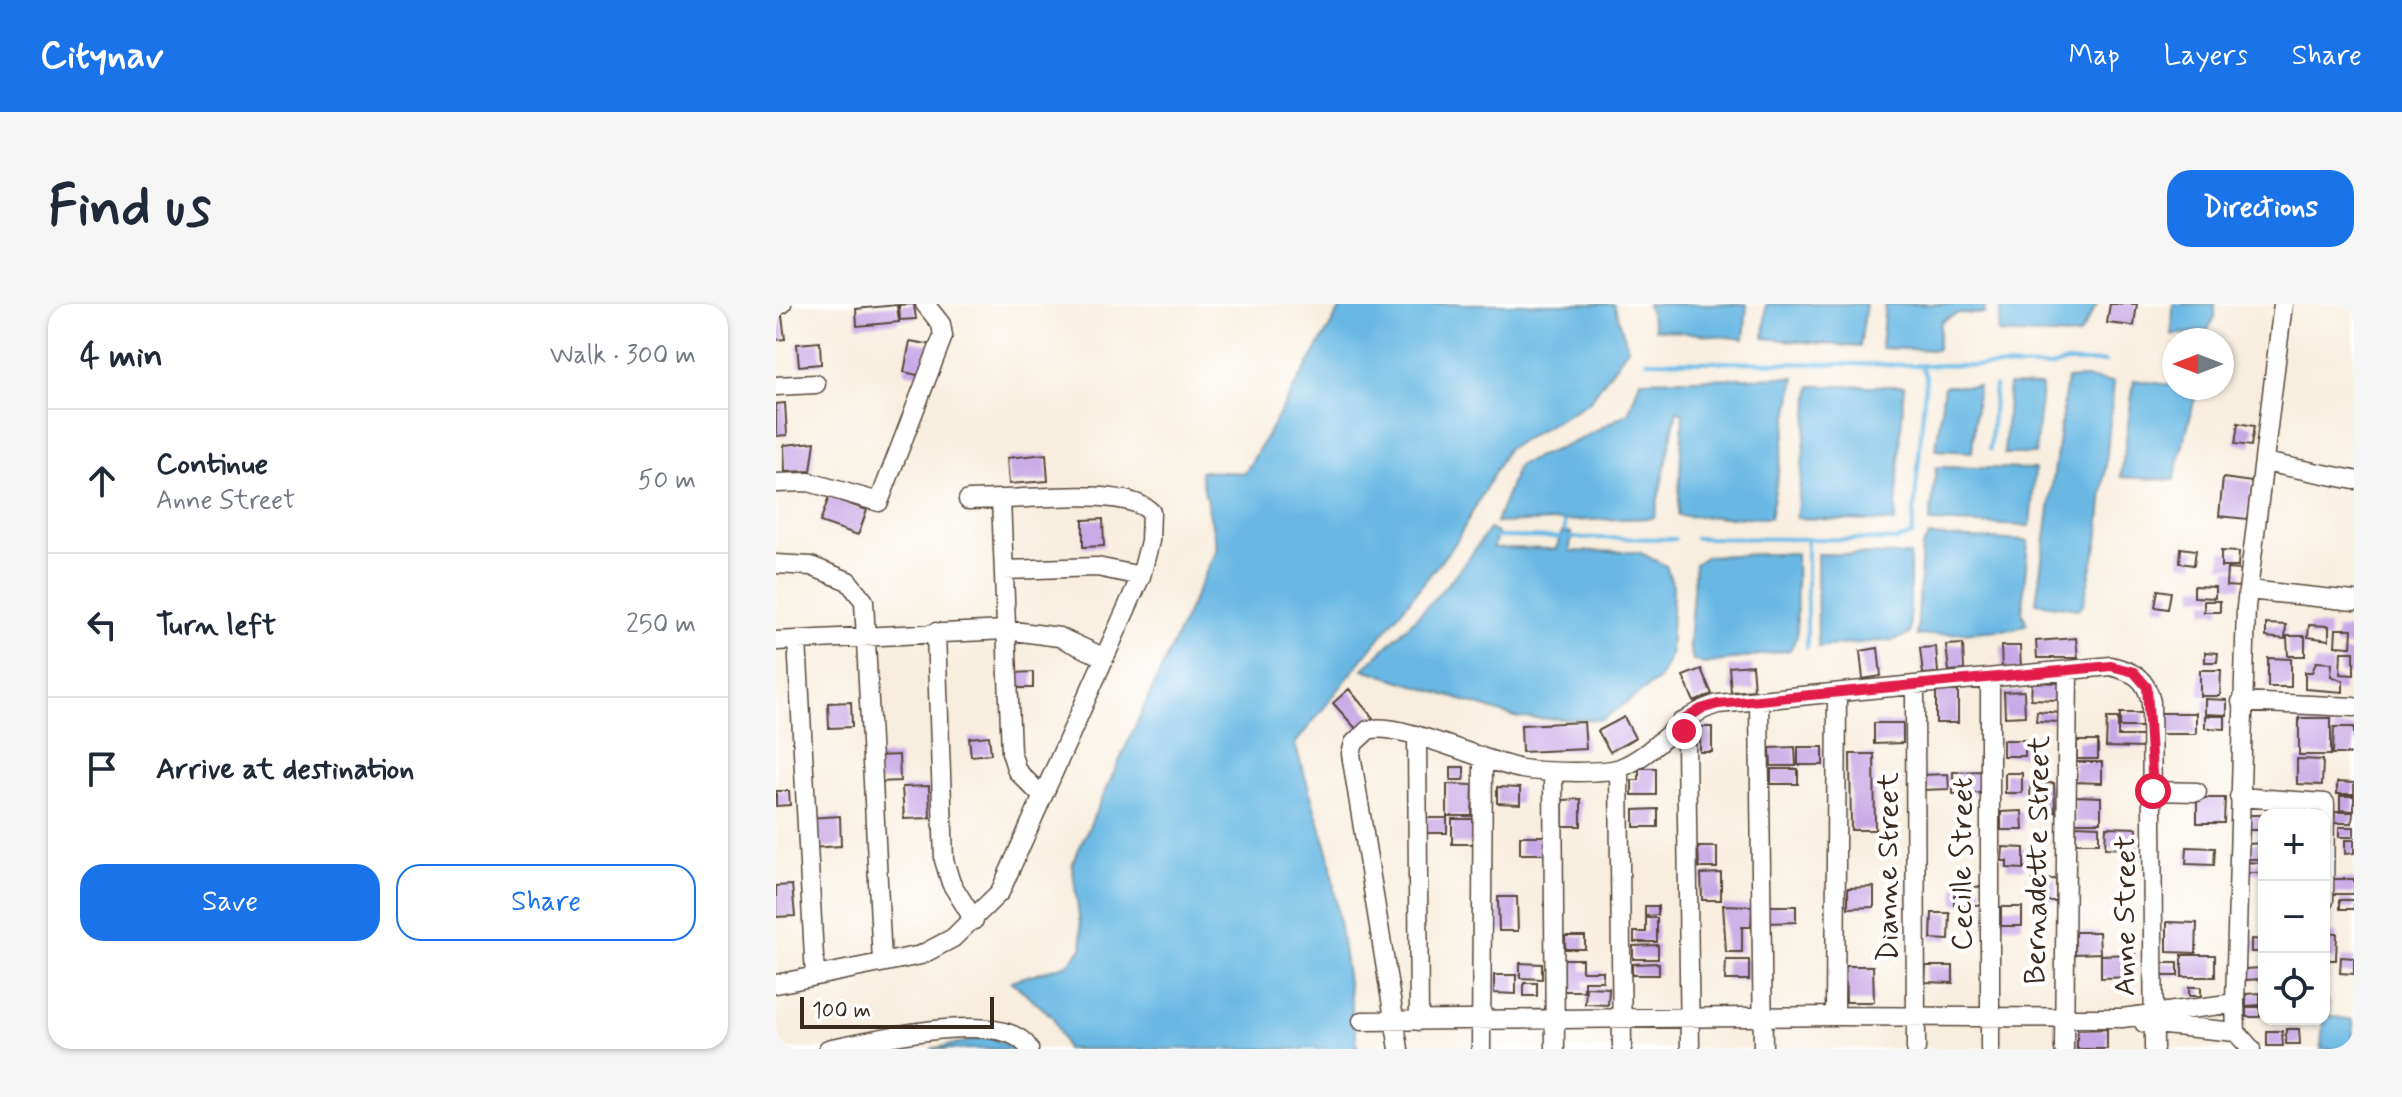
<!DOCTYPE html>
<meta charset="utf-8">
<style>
:root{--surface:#fff;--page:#f6f6f7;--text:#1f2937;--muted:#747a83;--line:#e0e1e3;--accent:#1a73e8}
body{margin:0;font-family:Mynerve,sans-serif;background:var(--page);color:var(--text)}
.controls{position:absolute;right:24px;bottom:24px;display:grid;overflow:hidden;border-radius:16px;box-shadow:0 2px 6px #0004}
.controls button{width:72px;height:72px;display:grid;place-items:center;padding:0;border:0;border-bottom:2px solid var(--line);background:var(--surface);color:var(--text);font:40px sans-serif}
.compass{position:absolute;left:1386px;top:24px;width:72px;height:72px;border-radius:50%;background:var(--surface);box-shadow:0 2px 6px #0004;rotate:270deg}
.scale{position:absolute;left:24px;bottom:20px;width:194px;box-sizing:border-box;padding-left:8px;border:4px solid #3b2a1e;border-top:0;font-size:22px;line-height:28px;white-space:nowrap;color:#3b2a1e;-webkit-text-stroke:6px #fff;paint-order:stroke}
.stop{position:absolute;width:24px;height:24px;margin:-18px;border:6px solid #e11d48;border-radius:50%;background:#fff}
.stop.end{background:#e11d48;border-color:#fff;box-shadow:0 2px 8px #0008}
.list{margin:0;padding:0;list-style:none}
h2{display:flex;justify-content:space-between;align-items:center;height:104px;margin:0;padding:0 32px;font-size:34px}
h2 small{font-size:26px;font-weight:400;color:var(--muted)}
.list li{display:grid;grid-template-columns:52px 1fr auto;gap:24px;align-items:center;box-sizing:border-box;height:144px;padding:0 32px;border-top:2px solid var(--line)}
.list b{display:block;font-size:30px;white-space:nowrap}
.list p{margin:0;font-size:26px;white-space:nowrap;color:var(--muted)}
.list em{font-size:26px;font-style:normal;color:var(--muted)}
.actions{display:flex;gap:16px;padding:24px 32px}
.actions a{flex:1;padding:18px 0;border:2px solid var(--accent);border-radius:24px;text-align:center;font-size:28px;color:var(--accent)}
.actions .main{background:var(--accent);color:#fff}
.icon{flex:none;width:44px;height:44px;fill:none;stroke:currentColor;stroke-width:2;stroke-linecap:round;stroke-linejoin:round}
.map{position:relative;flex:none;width:1578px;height:745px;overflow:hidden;border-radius:24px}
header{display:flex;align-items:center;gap:48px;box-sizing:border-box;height:112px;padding:0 40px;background:var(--accent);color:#fff}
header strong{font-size:38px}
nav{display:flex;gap:44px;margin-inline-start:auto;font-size:28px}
.intro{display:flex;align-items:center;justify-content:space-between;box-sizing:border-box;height:192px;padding:0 48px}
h1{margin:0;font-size:56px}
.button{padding:20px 36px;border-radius:24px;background:var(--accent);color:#fff;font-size:28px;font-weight:700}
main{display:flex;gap:48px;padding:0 48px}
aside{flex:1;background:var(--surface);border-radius:24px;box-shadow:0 2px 6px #0004}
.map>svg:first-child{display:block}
</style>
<header>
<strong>Citynav</strong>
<nav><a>Map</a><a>Layers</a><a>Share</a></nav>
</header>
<div class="intro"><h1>Find us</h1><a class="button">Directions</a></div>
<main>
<aside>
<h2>4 min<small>Walk · 300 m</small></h2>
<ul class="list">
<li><svg class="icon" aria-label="ahead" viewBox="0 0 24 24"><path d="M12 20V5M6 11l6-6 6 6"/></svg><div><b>Continue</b><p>Anne Street</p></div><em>50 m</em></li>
<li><svg class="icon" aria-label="left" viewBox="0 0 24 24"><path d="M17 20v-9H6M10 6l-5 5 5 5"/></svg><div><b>Turn left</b></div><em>250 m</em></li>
<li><svg class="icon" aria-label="arrive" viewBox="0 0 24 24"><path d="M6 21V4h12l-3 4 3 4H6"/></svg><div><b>Arrive at destination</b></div></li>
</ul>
<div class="actions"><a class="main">Save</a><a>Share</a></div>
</aside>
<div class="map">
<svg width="1578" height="745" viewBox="0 0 1578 745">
<rect width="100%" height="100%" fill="#fff"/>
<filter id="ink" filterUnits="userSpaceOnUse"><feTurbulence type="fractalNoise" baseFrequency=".0125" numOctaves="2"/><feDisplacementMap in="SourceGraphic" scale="16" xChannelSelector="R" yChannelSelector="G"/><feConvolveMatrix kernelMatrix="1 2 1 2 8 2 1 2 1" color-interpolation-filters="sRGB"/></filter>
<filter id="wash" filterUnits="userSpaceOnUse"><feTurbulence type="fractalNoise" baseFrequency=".006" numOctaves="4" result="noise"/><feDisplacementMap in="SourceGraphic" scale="32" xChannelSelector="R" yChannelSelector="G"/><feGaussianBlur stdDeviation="1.8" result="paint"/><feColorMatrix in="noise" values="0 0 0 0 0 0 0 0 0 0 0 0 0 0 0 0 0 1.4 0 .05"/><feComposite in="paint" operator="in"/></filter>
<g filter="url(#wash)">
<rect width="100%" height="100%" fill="#f8eedf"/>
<!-- water -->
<path fill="#68b8e3" stroke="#527180" stroke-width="2" d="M567,0h271l14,44 -39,54 -82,47 -51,93 -161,202 34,111 29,194h-292l-13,-32 -42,-36 57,-17 15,-17 -11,-83 145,-316 -17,-77 45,2z
M871,0h100l-3,35 -89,-10z
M990,0h100l-6,43 -96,-9z
M1109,0h100l-1,10 -26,-1 -17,8 -4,29 -56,-2z
M1225,0h96l-18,32 -81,-3z
M1397,0h42v13l-8,14 -35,4z
M1019,73l-25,141 -92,-2 5,-103 -6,-3 -23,108 -158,5 22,-58 63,-26 48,-27 11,-32z
M1309,74l29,4 -16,159 -15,63 -5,5 -42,-6 31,-224z
M1358,76l57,8 4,10 -21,82 -53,-3z
M1233,81l33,1 -7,68h-31z
M1035,82h93l-9,136 -99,-4z
M1168,82h34l-6,66 -36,-2z
M1160,163l99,2 -5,57 -100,-4z
M713,225l8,4 -3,15 62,1 6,-17 9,1 -1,18 69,1 27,14 7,20 -3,70 -11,23 -57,41 -84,-2 -155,-49c47,-44 91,-86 126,-140z
M1153,232l99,5 -6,72 5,11 -12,5 -98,7 5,-89z
M1020,249l1,83 -7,14 -86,14 -11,-4 -4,-14 6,-82 12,-8z
M1041,250l93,1v79l-16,6 -76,7z
M1552,697l2,15 23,4v29h-32l3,-45z
M212,733l31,12h-88z"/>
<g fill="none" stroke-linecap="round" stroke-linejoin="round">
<!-- stream -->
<path stroke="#68b8e3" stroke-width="4" d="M870,57l404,6 17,-5h38
M1214,145l5,-63
M789,232v-14
M718,233l181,2
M920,234l201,2 15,-5 14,-159 -5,-11
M1031,235v108"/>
</g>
<g id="blocks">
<!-- building -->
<path fill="#c7a7e5" d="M138,0l2,15 -16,1 -1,-15z
M1334,0h27l-3,22 -27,-3z
M121,1l2,17 -42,4 -1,-17z
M6,12l3,23 -9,1v-23z
M134,37l23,4 -7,32 -22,-5z
M44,38l1,22 -22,2 -2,-22z
M9,99l2,32 -11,1v-32z
M1462,119l16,3 -3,20 -16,-2z
M39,138l-4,29 -26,1 -1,-27z
M270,150l2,27 -39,3 -2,-26z
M1447,174l29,4 -5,37 -28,-3z
M53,193l38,13 -9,25 -38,-13z
M327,215l1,27 -21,1v-27z
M1405,244l15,2 -2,15 -14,-2z
M1445,247l18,1 -1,15h-17z
M1451,265l15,1 -1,17 -15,-1z
M1418,282l21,1v11l-21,-1z
M1382,286l13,2 -3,17 -13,-2z
M1428,297h16v11h-16z
M1490,320l20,1 -1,14 -19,-2z
M1533,321l20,1v14l-21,-3z
M1560,325h16l-1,18 -16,-1z
M1511,332h18v20h-17z
M1300,334l2,20h-41l-1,-17z
M1187,340l1,26 -15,1 -3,-26z
M1225,342h19l1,23 -19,1z
M1160,343l2,26 -15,1 -3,-26z
M1102,344l3,28 -18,3 -3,-28z
M1429,348l13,1 -1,9h-12z
M1565,348h13v23l-14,-1z
M1492,354l23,1v28h-23z
M1540,358l16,1 -1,13 12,5v11l-38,-3v-17h7z
M976,361l2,25 -23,2 -2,-25z
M925,365l11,25 -18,8 -11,-26z
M1424,366h21l-1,26h-20z
M257,368v16h-19v-15z
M1256,378l27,1 -1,17 -27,-1z
M573,385l24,29 -15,13 -25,-28z
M1160,387h22v32h-22z
M1248,387l1,25 -20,1 -1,-25z
M1429,395l22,1v15l-22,-1z
M75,398l1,25 -23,1 -1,-25z
M1261,407l23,2v9l-24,-1z
M1344,409h24l-1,14h-23z
M1382,409h38v21h-37z
M1429,412h20v13l-20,-1z
M848,413l11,21 -25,14 -12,-21z
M1331,414h11v18h26v12l-38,-1z
M1523,414h32v37h-32z
M808,418l2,27 -64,3 -1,-27z
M1098,419h29v20l-29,1z
M924,423h12v25h-12z
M1558,423h20v27h-21z
M213,432l2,18 -20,2 -2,-18z
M1227,436h22v16h-22z
M1301,437h21v18h-21z
M1019,443l1,19h-25l-1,-18z
M1022,443h25v18h-25z
M1074,450h24l1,76h-24z
M123,451l1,26 -22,1 -1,-26z
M1521,455l26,1 -1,25 -25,-1z
M1298,458h28v21l-29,-1z
M675,463h13v13h-13z
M863,464h17v27h-24v-15h7z
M995,465h27v15h-27z
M1206,467v22l-29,1v-22z
M1229,469h17v20h-17z
M1172,470l1,15 -28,1 1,-15z
M1561,478l17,1v11h-17z
M1278,479l1,29 -24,1 -1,-29z
M671,480l26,1 -1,31h-25z
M153,482l1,32 -26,1 -2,-32z
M721,483l23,1v16l-23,-1z
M0,487h13l1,14 -14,1z
M1299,492l26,1v25h-27z
M1564,492h14v15l-14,-1z
M1421,494h28l-1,25h-27z
M805,495v27h-18v-26z
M882,505v18h-24v-17z
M1246,507l1,19h-22v-18z
M1559,508h18l-1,11h-18z
M1473,511h15v15h-15z
M64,512l1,30 -30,2 -2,-30z
M648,514h23v15h-23z
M676,515h21v25h-21z
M1300,521l23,1v17h-24z
M1330,523l31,1 -1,21 -31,-1z
M1563,523h15v10h-15z
M744,532h25v18h-25z
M1569,536h9v13l-9,1z
M1488,539v16h-16l-1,-15z
M922,543h19v21h-18z
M1227,543l21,1v21l-17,-1v-7h-5z
M1411,543l28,1 -1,17 -28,-1z
M1469,558l19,1v10h-19z
M945,569v27h-19l-1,-26z
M1280,575v22h-22l-1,-21z
M1557,575h21v15h-21z
M16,581l3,31 -19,1v-31z
M1179,582l27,1 -1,18 -27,-1z
M1098,583v20l-26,1v-20z
M722,593h19l1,34h-19z
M1564,596h14v9h-14z
M947,601l29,1 -1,21h-9v25h-16z
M869,602h13v9l-13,1z
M991,602h29v16l-29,1z
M1225,603h21v19h-21z
M1156,609h18l-1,27 -18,-1z
M870,614h11v24h-23v-10h12z
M1391,618l30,1 -1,30 -29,-1z
M1299,628h24l1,21 -25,1z
M1548,629h13l-1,27h-12z
M789,632h20v13h-20z
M1475,635l13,1v12h-13z
M882,641v14h-25v-13z
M1359,650v23l-34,1v-23z
M1406,651h33v22h-33z
M1565,653l13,1v16l-14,-1z
M788,655h18v12h21v10h-19v10h-20z
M950,656h23v20h-24z
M744,659l22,1v15l-22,-1z
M883,659v12h-27v-11z
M1386,659h16v13h-16z
M1069,662h28l1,36h-28z
M1150,662h27v17l-28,-1z
M1486,664v11l-17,1v-11z
M718,671h22v19l-22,-1z
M748,679h13v13h-13z
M810,683l23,1 -1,17 -23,-1z
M1413,683h12v9h-12z
M1484,689v12l-14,1v-12z
M1470,703h14v10h-14z
M1331,725v20h-30v-19z
M1510,725h13l1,15h-14z
M1491,727h15l1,15h-16z"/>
</g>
</g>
<g filter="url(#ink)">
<use href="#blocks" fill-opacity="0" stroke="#57473b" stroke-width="2"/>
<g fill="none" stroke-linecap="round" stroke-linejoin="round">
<!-- minor casing -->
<g stroke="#57473b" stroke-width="21">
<path id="minor" d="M0,0h6
M0,82l40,-2
M1488,158l90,18
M0,179l33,-1 70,20 64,-166 -2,-12 -16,-20
M192,196l33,-1
M0,260l35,2 37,15 16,20 18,361
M228,266l93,-3 44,9
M1472,286l106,11
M160,328l8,228 7,23 23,37
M21,336l18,336
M0,337l230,-11 53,7 44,20
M1214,375v370
M1139,381l1,364
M983,397l4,348
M1465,398l113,5
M905,418l5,21 4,306
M641,432l2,285
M843,465l3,280
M777,468l2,277
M1377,487l44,1
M1463,493l86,6 -1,98
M0,680l145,-29 32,-17 47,-46 141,-316 9,-35 1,-29c-25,-25 -114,-13 -150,-13l10,253 6,19 25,25
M1059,712l2,-323
M586,717l473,-5 287,2 113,-15
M1368,719l92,9
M52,745c41,-8 179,-43 201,0
M623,745l-48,-295 3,-11 14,-13c29,-10 118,33 154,39 18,3 82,5 98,-1 37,-14 58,-53 98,-64l393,-38c23,6 35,12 40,36l3,347
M705,745l2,-290
M1288,745l4,-378
M1475,745l-15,-17 -1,-29 11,-396 37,-303"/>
</g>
<!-- minor -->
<use href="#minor" stroke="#fff" stroke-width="18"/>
</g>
</g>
<g fill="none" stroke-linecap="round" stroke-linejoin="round" filter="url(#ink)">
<!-- route -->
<path stroke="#e11d48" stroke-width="10" d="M908,427l-3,-9 20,-13 17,-5 393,-38 23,6 13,15 6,104"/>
</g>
<g text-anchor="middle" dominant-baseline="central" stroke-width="8" stroke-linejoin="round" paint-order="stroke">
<!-- street labels -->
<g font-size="30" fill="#3b2a1e" stroke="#fff">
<text transform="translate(1262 556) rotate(-89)">Bernadette Street</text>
<text transform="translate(1186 560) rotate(-90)">Cecille Street</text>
<text transform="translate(1112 563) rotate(-90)">Dianne Street</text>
<text transform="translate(1349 612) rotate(-90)">Anne Street</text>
</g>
</g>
</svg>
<div class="controls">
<button>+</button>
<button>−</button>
<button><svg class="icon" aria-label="locate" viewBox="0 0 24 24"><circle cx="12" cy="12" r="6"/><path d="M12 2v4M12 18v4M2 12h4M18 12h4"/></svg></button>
</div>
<svg class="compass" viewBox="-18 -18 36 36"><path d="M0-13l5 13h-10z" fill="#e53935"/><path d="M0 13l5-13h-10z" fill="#747a83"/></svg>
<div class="scale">100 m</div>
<div class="stop" style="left:1377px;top:487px"></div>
<div class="stop end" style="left:908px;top:427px"></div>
</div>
</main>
